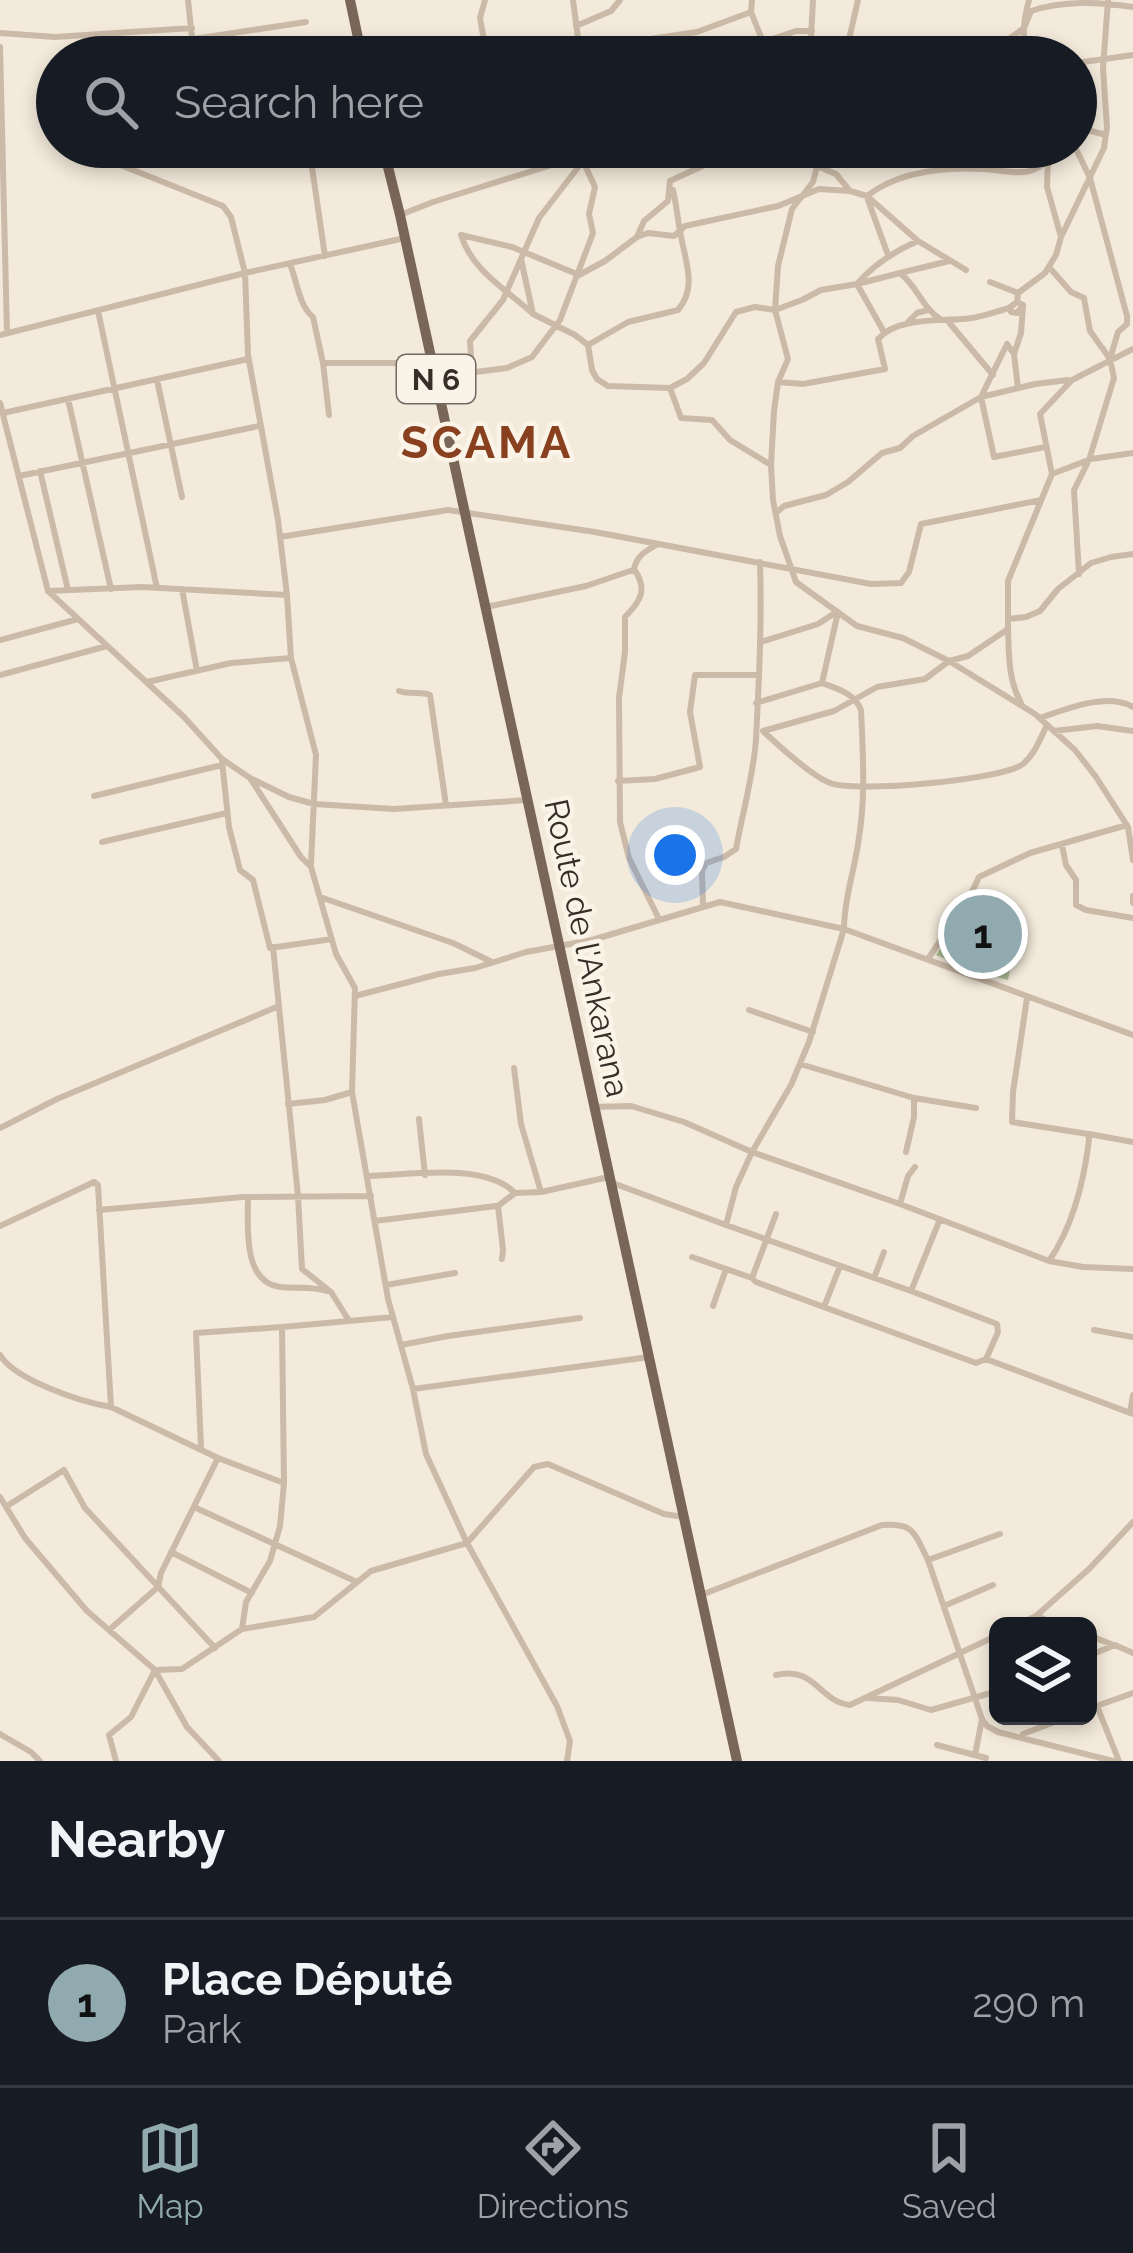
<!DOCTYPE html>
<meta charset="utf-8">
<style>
:root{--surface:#171b24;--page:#20242c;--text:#f1f3f6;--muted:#9ea1a6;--line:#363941;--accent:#91aab0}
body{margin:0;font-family:Raleway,sans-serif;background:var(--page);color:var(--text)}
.controls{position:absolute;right:36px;bottom:36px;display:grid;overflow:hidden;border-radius:18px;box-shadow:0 6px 18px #0003}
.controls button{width:108px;height:108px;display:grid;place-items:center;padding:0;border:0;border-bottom:3px solid var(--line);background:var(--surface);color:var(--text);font:60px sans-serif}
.you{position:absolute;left:675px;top:855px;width:42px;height:42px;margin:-30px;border:9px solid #fff;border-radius:50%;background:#1a73e8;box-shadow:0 0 0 18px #1a73e833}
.badge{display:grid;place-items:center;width:78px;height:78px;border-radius:50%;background:var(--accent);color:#111;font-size:39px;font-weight:700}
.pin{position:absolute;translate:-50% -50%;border:6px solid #fff;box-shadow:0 3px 12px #0006}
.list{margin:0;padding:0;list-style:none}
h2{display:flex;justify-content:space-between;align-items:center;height:156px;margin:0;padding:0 48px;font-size:51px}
h2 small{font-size:39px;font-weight:400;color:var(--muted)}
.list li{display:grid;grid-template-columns:78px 1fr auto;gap:36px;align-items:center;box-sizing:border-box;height:168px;padding:0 48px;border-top:3px solid var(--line)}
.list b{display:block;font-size:45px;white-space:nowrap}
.list p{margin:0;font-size:39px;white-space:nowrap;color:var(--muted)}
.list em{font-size:39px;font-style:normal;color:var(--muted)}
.icon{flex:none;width:66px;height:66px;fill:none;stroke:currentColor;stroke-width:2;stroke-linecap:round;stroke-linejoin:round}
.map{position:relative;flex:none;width:1133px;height:1761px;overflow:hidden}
.search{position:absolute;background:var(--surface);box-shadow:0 6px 18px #0003;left:36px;right:36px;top:36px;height:132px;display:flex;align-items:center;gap:30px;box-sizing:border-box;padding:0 42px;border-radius:66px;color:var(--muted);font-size:45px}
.sheet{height:324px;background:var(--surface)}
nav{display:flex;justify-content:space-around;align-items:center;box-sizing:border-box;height:168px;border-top:3px solid var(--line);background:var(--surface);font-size:33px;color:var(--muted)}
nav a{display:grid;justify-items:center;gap:6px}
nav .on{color:var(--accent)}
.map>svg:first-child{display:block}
</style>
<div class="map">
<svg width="1133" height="1761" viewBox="0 0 1133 1761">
<rect width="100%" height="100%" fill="#f3eadb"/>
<!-- green -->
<path fill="#b2c29b" d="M974,896l47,17 -13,67 -32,-9 -40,-16z"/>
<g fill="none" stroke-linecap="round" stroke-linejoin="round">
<!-- street -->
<path stroke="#cbbaa7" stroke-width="6" d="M188,0l6,57
M485,0l-5,18 7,39
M573,0l7,53
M752,0l-1,12 12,30 33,-11h16
M813,0l-2,38 8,19
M576,26l35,-15 9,-11
M0,33l55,4 137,-9
M194,39l112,-17
M0,47l7,286
M561,57l69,-15 67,-10 54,-20
M704,57h3
M718,57l45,-15
M833,57l13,-13
M845,57l13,-57
M984,57l40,-29 7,-17c33,-11 67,-9 102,-4
M1029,57c-9,-17 -5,-39 0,-57
M1076,63l57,-8
M1076,127l30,8
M309,147l16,109
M725,147l92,19 19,8 14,17
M822,147l-9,35 -21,27 -14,57 -3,44 13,49 -10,23 -4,29 -3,54 2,35 7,36 16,46 61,44 46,12 46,23 86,53 40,36 21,27 32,50 5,33
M1075,147l15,31 37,138v8l-9,8 -8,27
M971,169l15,-22
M670,181l67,-31
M867,196c32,-25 78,-29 117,-27 18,1 39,8 55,-2 8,-4 14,-13 20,-20
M868,200l20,55
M400,215l33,-13 176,-55
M461,235l51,12 67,28 26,-14 32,-24 7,-16 24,-20 2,-20
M461,235c11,35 43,53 70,77
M637,237l11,-4 26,3 11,-10 93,-20 41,-17 31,2 17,5 51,45
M1061,237l43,-89 3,-21 -4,-59 5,-68
M521,259l12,55 42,21 13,10 4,25 5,9 11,7 62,2 17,-9 17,-16 32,-51 19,-5 20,3 27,-10 19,-10 36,-6 27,48
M290,264c7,17 9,42 23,53l10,46
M1049,267l22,25 13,6 6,33 20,28 4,19 -25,82 -15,30 5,84
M900,273l49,-12
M990,282l28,11
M1017,302l1,-9 27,-20 11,-18 5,-18 -14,-50 1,-27
M98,311l59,277
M940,319c-18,-12 -23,-33 -40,-46l-43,11c17,-20 38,-33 61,-43l48,29
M947,320l46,55
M908,322l9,-9 11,-3
M0,335l245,-62 160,-35
M588,345l40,-23 50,-12c18,-21 9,-44 4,-69 -4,-17 -5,-34 -9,-51
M1014,354l7,-21 2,-28 -6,-3 -8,6 2,4 6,1 6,-8
M472,373l-2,-32 33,-41 36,-82 44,-57v-14
M436,377l71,-9 25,-11 28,-37 33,-87 -4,-19 6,-27 -12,-26
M157,380l25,117
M778,382l25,2 82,-15 -7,-30c19,-21 57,-18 83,-20 16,0 33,-7 48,-11
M670,388l11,30 31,2 18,20 41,25
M1018,388l-4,-34 -7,-10 -26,53 13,60 51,-10
M68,399l43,190
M0,403l48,188 136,126 38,42 28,19 39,19 25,7 80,5 133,-9
M3,413l245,-54
M329,415l-6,-52h110
M40,471l28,119
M1052,474l39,-15 42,-6
M19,476l240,-50
M776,513l8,-7 42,-11 22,-13 34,-29 18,-5 13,-12 68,-39 54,-13 33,-4
M280,537l168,-27 147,22 276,52 30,-1 8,-11 12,-48 120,-24
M658,544c-12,7 -21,11 -24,25 14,20 7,32 -9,48v35l-6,46 1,124 9,36 30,61
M182,589l15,82
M48,591l94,-4 145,8 -9,-75 -30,-165 -3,-82 -14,-56 -8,-11 -135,-54
M287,595l4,63
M486,607l100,-21 47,-16
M1008,619l18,-2 14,-6 18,-22 33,-26 20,-6 22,-3
M1008,629c1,27 0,50 13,74
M0,640l78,-21
M761,642l57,-18 17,-11
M0,675l107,-29
M147,682l84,-19 60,-5 25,97 -5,109
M399,691c11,4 24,0 31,4l16,110
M756,703l66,-20 16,-71
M1040,718c26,-9 67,-26 93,-11
M763,731l71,-20 43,-24 48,-8 24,-18 19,-5 40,-27v-48l44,-107 -12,-60 32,-34 61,-31
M1054,731l43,-5 36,5
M764,732c15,14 48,44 66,51 25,10 173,-3 193,-19 12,-10 17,-25 24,-39
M222,761l7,66 11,43 13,10 17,68 62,-9
M250,778l51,79 10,10 25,87 19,34 -3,104 36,207 25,90 236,-32
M618,781l37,-2 45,-12 -10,-55 5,-37h63
M94,796l128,-31
M102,842l125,-29
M1062,845l4,20 10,15v25l10,5 47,8
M1133,896v7
M320,897l133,46 37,18
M703,905l-1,-34 4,-8 18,-6 12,-8c6,-34 18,-76 20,-110 3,-59 6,-117 4,-177
M273,947l25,249 4,73 29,23 17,27
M928,959l42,-63 9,-19 51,-24 97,-28
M355,996l84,-22 36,-6 51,-16 66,-12 128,-38 124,27c0,-30 10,-57 14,-85 8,-45 5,-89 3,-134 -7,-17 -23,-21 -39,-27
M1027,998l-14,94 -1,30 76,12 1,6c-5,41 -16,86 -40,121
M749,1010l64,22
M800,1064l114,34 62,10
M514,1068l7,56 20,68
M288,1104l37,-4 27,-8
M594,1107l37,-1 53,16 68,30 148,52 149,57 34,6 50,2
M419,1119l6,56
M0,1128l57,-29 222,-93
M1089,1134l44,8
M906,1152l8,-35v-19
M369,1176c41,-1 116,-14 146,17
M610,1182l116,43 10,-38 16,-35 39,-67 18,-43 35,-113 289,106
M248,1197c0,28 -6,85 32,90 16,2 32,-1 47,4
M900,1204l8,-28 7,-9
M99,1210l144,-13 128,-1
M776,1214l-24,64 4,4 220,81 10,-4
M375,1221l121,-15
M726,1225l185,66 86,33 1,8 -12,27 147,55
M0,1226l94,-44 4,3 13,222 107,51 -57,115 -3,14 -49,43
M692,1257l60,21
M502,1259l1,-9 -5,-44 17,-13 26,-1 68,-15
M874,1278l10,-26
M386,1285l69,-12
M911,1291l29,-72
M713,1306l13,-37
M824,1307l16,-41
M1094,1330l39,7
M401,1345l47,-9 132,-18
M0,1355c15,25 81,47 111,52
M413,1389l13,65 41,89 90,163 13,35 -3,20
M1130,1413l3,-18
M201,1447l-5,-114 86,-6
M218,1458l66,25
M0,1497l25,41 62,73 68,59 32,57 32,34
M7,1506l57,-36 21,38 130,140
M194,1507l163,75
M1000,1534l-72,26 54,159 5,7 11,6 115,29
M171,1552l81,41
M701,1595l181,-70c33,-2 32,8 46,35
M944,1606l49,-21
M1036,1616l53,-47 44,-47
M1016,1626l20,-10 27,10
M242,1629l4,-27 24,-41 10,-35 4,-43 -2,-156 111,-10
M1088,1635l23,9
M1088,1656l27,-11 18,8
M776,1675c40,-9 42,26 74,30l148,-70
M868,1698l30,2 33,10 67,-19
M1097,1706l22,55
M1088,1709l45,-16
M0,1734l31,18 9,9
M1023,1734l47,-18
M937,1745l49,13
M975,1755l7,-36
M116,1761l-7,-26 22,-18 24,-47 27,-1 60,-40 72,-12 57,-46 96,-28 67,-76 14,-3 116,50 20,3"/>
<!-- primary -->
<path stroke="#7a6658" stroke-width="10" d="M350,0l12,57
M383,147l17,68 337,1546"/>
</g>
<g text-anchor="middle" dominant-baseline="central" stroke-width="9" stroke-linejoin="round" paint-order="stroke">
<!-- shield labels -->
<rect fill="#faf3e8" stroke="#726962" stroke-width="3" x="397" y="355" width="78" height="48" rx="9"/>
<g font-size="30" font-weight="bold" fill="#372e28">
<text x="436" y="379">N 6</text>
</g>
<!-- street labels -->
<g font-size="33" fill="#372e28" stroke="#faf3e8">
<text transform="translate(587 948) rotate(78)">Route de l'Ankarana</text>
</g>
<!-- district labels -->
<g font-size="45" font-weight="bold" letter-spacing="3" fill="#89401e" stroke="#faf3e8">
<text x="487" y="442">SCAMA</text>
</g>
</g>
</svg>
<div class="controls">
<button><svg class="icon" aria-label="layers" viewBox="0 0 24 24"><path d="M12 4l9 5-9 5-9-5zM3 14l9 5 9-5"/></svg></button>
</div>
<div class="you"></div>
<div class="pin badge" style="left:983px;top:934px">1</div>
<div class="search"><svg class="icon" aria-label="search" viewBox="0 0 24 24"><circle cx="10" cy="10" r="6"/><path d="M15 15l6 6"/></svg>Search here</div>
</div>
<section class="sheet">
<h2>Nearby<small></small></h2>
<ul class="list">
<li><span class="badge">1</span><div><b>Place Député</b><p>Park</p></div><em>290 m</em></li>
</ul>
</section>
<nav>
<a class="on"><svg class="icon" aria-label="map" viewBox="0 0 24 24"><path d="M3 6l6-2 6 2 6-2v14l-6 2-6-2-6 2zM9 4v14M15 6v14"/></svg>Map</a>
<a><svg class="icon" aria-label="directions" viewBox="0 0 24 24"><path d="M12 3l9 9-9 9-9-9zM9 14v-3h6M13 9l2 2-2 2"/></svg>Directions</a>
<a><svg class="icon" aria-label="saved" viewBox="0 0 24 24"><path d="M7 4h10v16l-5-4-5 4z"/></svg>Saved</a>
</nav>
